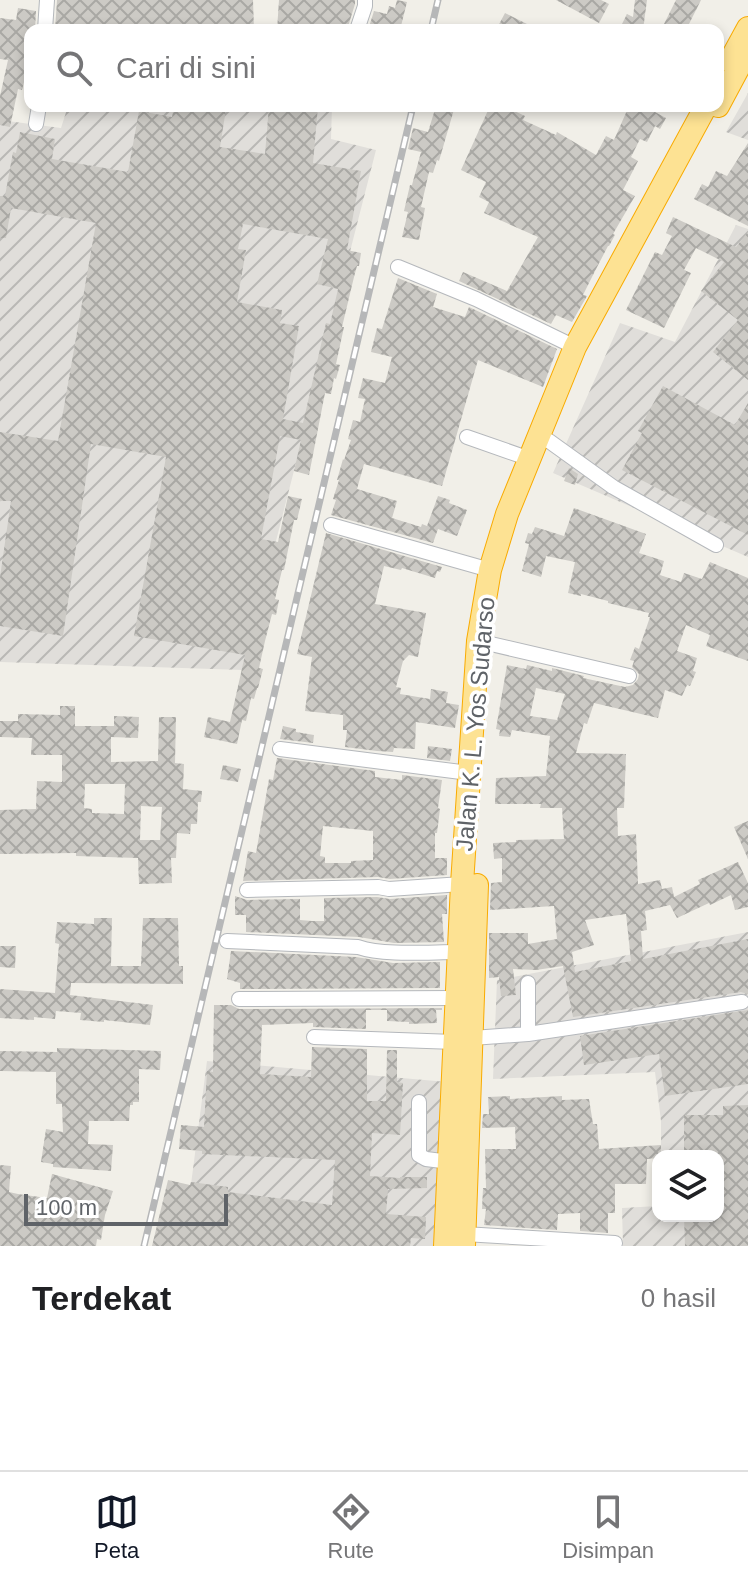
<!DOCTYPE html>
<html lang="id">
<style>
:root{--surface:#fff;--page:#f2f2f2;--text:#202124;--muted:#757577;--line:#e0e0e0;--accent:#111827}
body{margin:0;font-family:Arial,sans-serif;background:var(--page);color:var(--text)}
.controls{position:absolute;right:24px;bottom:24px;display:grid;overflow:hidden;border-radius:16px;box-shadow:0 4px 12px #0003}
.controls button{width:72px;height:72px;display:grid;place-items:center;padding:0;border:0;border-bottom:2px solid var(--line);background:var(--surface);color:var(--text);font:40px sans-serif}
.scale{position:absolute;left:24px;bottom:20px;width:204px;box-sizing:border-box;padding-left:8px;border:4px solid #5f6368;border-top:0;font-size:22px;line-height:28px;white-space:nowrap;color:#5f6368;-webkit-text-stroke:6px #fff;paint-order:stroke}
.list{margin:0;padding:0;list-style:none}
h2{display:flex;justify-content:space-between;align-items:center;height:104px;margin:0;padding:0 32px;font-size:34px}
h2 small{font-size:26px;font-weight:400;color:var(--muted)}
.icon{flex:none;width:44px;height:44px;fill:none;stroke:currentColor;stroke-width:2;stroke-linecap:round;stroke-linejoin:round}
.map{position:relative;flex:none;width:748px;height:1246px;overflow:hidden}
.search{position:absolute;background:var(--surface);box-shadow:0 4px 12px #0003;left:24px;right:24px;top:24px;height:88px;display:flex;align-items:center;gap:20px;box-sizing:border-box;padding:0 28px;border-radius:16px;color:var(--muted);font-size:30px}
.sheet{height:224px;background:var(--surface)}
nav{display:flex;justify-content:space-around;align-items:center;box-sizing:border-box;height:112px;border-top:2px solid var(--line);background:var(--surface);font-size:22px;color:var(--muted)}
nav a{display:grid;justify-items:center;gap:4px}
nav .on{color:var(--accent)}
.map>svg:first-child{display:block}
</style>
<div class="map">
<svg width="748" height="1246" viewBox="0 0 748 1246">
<defs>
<pattern id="industrial-furrows" width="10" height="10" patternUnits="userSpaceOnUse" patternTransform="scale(2)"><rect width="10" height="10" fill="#e0deda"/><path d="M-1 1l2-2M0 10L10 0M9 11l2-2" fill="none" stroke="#b9b8b5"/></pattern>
<pattern id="building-cross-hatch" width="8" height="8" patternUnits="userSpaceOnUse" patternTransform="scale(2)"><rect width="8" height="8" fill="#cccac5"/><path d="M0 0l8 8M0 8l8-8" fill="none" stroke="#a9a8a4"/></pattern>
</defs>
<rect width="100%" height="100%" fill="#f1efe8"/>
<!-- industrial -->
<path fill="url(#industrial-furrows)" d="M748,93v47l-22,-8z
M68,106h264l-1,33 45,11 -133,520 -243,-8v-542l61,8z
M736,225l12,4v328l-195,-84 67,-150 55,19z
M748,932v314h-125l-1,-38 36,-2v10h60v-60h-57v-35l-6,-49 -162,7 4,-99z
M207,1061l240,21 -7,164h-257z"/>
<!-- building -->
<path fill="url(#building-cross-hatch)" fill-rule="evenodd" d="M57,0h196l1,30h-199z
M279,0h76v4l-8,26h-70z
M397,0l10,2 -7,28h-32l6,-19 13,3 2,-8 6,2z
M556,0h45l8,4 -10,19z
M635,0h12l-4,30h-24l8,-16 6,3z
M676,0h25l-15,30h-25z
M18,8l18,3 -1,19h-5v48h-5l-3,12 -4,-1 -8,38 -10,-2v-29l8,-36 -8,-1v-41l16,2z
M505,13l34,17h-43z
M174,106h36l16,3 -6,38 45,7 4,-48h49l-5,57 48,8 -14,79 14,3 -2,13h-2l-3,11 -12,50h2l-8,37 4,1 -4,14 -2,-1 -3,16 -6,-1 -16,82 -15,-4 7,-31 -21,-4 -19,103 17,3 10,-46 14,3 -5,21h-3l-10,50h-2l-7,29 4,1 -3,15 -4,-1 -7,27 -6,27 4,1 -5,19h-1l-3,11 -3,-1 -5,23 -4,-1 -5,24 -33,-7 4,-20 22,5 15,-67 -111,-19 32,-179 -75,-13 -28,192 -63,-10v-49l11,-76h-11v-69l58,9 38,-218 -85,-15 -5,30h-6v-42h5l8,-44 3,1 4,-21 35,7 -3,20 76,13 11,-61 33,6zM243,224l85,15 -11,45 21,5 -8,35 -4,-1 -23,100 -20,-4 16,-93 -19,-3 2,-13 -45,-8 9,-52 -8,-1z
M436,106h19l-16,55 -2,-1 -4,13 -4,-1 -8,35 4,1 -6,32 -17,-3 6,-25 -4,-1 6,-26h2l9,-33 -13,-3 5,-21 15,4z
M490,106h14l21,10 -2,4 33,15 1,-3 39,23 10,-19 8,4 15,-34h15l22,12 -6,11 -5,-3 -8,16 -7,-3 -9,18 7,4 -15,29 12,6 -22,38 2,1 -6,11h-1l-13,25 -12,24 4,1 -15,26 -16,-7 -5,9 -92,-43 4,-9 44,19 31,-54 -54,-24 5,-11 -10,-5 7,-15 -25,-12z
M748,143v83l-54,-27 8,-15 6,3 8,-16 11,5z
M673,217l63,30 12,-15v148l-35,-28 25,-32 -37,-29 23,-29 -28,-14 -12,22 7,3 -27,55 -38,-18 29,-58 7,3 10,-19 -6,-3z
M398,278l39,16 -4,13 32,10 4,-10 88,42 -14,38 -65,-27 -36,126 -78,-22 -7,25 40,12 -5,17 29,9 1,-3 5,2 11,-30 12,4 -1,3 18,7 -10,26 -19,-7 -5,14 -102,-28 5,-15 -3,-1 6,-19h-2l6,-21 1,1 7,-20 -3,-1 5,-19 7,2 5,-23 -7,-1 5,-20 22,5 7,-26 -21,-5 6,-24 5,1z
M663,386l72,39 13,-22v132l-126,-65 20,-37 -4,-2z
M569,468l9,6 -3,11 -11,-4z
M574,508l72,26 -7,19 25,8 -4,14 21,7 3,-9 18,6 8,-17 38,16v83l-42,-15 4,-11 -24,-10 -9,26 20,7 -4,13 3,1 -6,14 -3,-1 -5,11 -17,-6 -7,28 -64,-15 -7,21 -3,-1 -8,30 50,1 -2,54h-7l1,28 18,-2 2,50 22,-4 2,9 10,-2 2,10 26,-13 -2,-4 40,-18 10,21v24l-13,3 -4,-15 -21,10 -1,-2 -32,15 -7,-13 -25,6 2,19 -6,1 2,28 105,-20v55l-7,-2 -168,25 -10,-51 -27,4 -23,-1 3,26 -15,1 -2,-19 -10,1v-45h39v11l29,-5 -3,-33 -64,4 1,-27 11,-1v-24l-8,1 -1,-16 23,-1v-2l48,-1 -2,-31h-22l1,-4h-46l1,-26 50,-2 4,-40 -38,-6 -2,7 -11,-1 1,-6 -4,-1 11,-64 19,4 1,-4 25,6v-3l32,8 -1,2 42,9 8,-2 5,-6 1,-5 -7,-7 2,-6 -4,-1 5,-13 4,2 11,-32h-2l1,-4 -41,-10v-2l-27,-7v2l-13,-3 7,-31 -29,-6 -5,21 -19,-6 7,-27 -4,-1 3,-10 4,1 3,-7 29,9zM536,688l29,6 -8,26 -27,-4zM626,914l5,47 -56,11 -3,-20 22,-7 -9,-25z
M326,533l116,34 -2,5 -3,-1 -2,7 -33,-10 -1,2 -17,-4 -9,38 51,9 -8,44 -9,-2 -6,6 -7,26 5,1 -1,6 30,5 1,-10 17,3 -2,11 13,2 -4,23 -39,-6 -1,27 -21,-1 -1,4 -16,-1 -32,-4 2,-17h-4v-15l-38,-4 7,-54 -15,-3z
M60,706h15v20h39v-10l25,1 -1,21 -27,-1v25l47,-1 1,-44h17l-1,46 9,1 -1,25 19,2 -1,11h-3l-1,22h-6l-1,10 -13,-1 -1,25h-5l1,25 -33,1 -1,-26 -62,-2v-3l-76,1v-44l36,-1 1,-28 25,1v-27h-31l1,-17 -32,-1v-16h18v-7l42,1zM85,784h40l-1,30 -32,-1v-4l-8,-1zM141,806l21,1 -2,33h-20z
M283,726l13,3v3l18,3 -1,8 -33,-4z
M428,746l24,3 -2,12 -23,-3z
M277,758l98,13v6l27,3v-5l40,5 -4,28 2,1 -3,24h-2v25h12v17l-57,4 -12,-2 -135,4 5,-30 8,2 13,-74 4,1zM323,826l50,5v29l-22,1v2h-26v-6l-5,-1z
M223,765l18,4 -3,13 -18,-3z
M748,821v38l-14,-32z
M447,895v19h-5l2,28 -50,1 -35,-6 -113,-5v-17h-11v-19l12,4 53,-1v21l12,1h12v-23l53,-1 13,2z
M94,918h18l-1,48h30l2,-48h35l1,48h4v18l-112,-1 -1,12 83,10 -3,20 -46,-5v2l-24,-2 1,-7 -25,-2 -1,8 -21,-2v3l-34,-2v-29l55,4 4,-49 -4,-1 2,-21 37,2z
M0,946h16l-1,22 -15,-1z
M231,951l125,6 37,6 47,-1v26l-200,1v-6l-13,-4z
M214,1005h17l8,4 203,-1v2h-6l1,13 -28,1v-2l-22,-1v-11h-21v19l-53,-2v-4l-51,2 -2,49 51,3 1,-30 55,2v52h19l1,-51h10v32l6,1 -3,52 -28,-2 -2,43 30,2v-1h27v11l-39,1 -2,25 40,3 -1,22 -14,-1 -1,8h-258l16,-66 22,5 1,-3 37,5v5l104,13 3,-45 -133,-6v-3l-23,-2 2,-24 23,2 3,-56 6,1z
M748,1010v74l-83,12 -6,-42 -75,11 -4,-29z
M57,1048l104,3 -1,19 -21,-1v33h-6v3h-3l-1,16h-40l-1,23 25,1 -2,26 -58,-4v-3l-12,-2 5,-33 17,3 -1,-28h-6v-32l-56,-1v-20l57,1z
M510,1096v3l52,-3v4l27,-1 4,25h4l2,25 62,-4v11h-3v2l-11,1 -1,25h-31v29h-7v20l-28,-2v-18l-22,1 -1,16 -73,-5 2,-16h-4l1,-21h3l-1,-39h31l-1,-22 -33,1 1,-14h6l-1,-17z
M748,1105v141h-63l-1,-30h34v-60h-34v-41h39v-9z
M0,1165l11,1 -2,26 9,2 29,4 5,-24 61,17 -8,24 -4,25 -4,-1 -1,7h-96z"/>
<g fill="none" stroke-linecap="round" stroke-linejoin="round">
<!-- minor casing -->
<g stroke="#b5b8bc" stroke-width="16">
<path id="minor" d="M45,30l2,-30
M357,30l8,-24v-6
M36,124l3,-18
M398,267l78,32 99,48
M467,437l63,22
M549,441l64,46 103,58
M331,525l159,45
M478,641l151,35
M280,749l189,24
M247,890l131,-3 11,2 73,-5
M227,941l131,6c26,9 71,5 99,5
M239,999l217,-1
M528,1034l214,-32
M314,1037l141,5
M472,1038l56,-4v-51
M419,1102v53l7,4 24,3
M464,1234l151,9"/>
</g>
<!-- highway casing -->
<g stroke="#f9ab00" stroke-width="24">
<path id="highway" d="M730,61l18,-33
M718,106l30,-56
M445,1246l17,-362 16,-243 12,-71 17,-56 68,-167 131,-241
M464,1246l13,-361"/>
</g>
<!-- minor -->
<use href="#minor" stroke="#fff" stroke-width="14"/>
<!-- highway -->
<use href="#highway" stroke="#fde293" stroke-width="22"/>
<!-- rail casing -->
<g stroke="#b6b7b8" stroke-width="7">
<path id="rail" d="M431,30l7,-30
M144,1246l269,-1140"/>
</g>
<!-- rail -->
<use href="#rail" stroke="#fff" stroke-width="4" stroke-dasharray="12" stroke-linecap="butt"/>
</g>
<g text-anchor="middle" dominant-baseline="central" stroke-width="7" stroke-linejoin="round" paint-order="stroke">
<!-- street labels -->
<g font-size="24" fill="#5f6368" stroke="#fff">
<text transform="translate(475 724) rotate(-85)">Jalan K. L. Yos Sudarso</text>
</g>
</g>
</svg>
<div class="controls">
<button><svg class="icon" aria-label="layers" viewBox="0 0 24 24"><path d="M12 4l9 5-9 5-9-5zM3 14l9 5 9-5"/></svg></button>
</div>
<div class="scale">100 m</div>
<div class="search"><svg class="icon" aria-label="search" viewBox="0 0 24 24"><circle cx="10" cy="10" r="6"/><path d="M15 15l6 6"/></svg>Cari di sini</div>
</div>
<section class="sheet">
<h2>Terdekat<small>0 hasil</small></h2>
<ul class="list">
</ul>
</section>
<nav>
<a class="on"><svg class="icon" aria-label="map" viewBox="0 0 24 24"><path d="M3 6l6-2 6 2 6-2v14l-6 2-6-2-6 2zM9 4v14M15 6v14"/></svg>Peta</a>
<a><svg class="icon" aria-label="directions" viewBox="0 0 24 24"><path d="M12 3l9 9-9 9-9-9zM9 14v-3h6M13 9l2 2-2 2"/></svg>Rute</a>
<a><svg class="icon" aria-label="saved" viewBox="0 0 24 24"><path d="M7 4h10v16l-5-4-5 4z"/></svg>Disimpan</a>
</nav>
